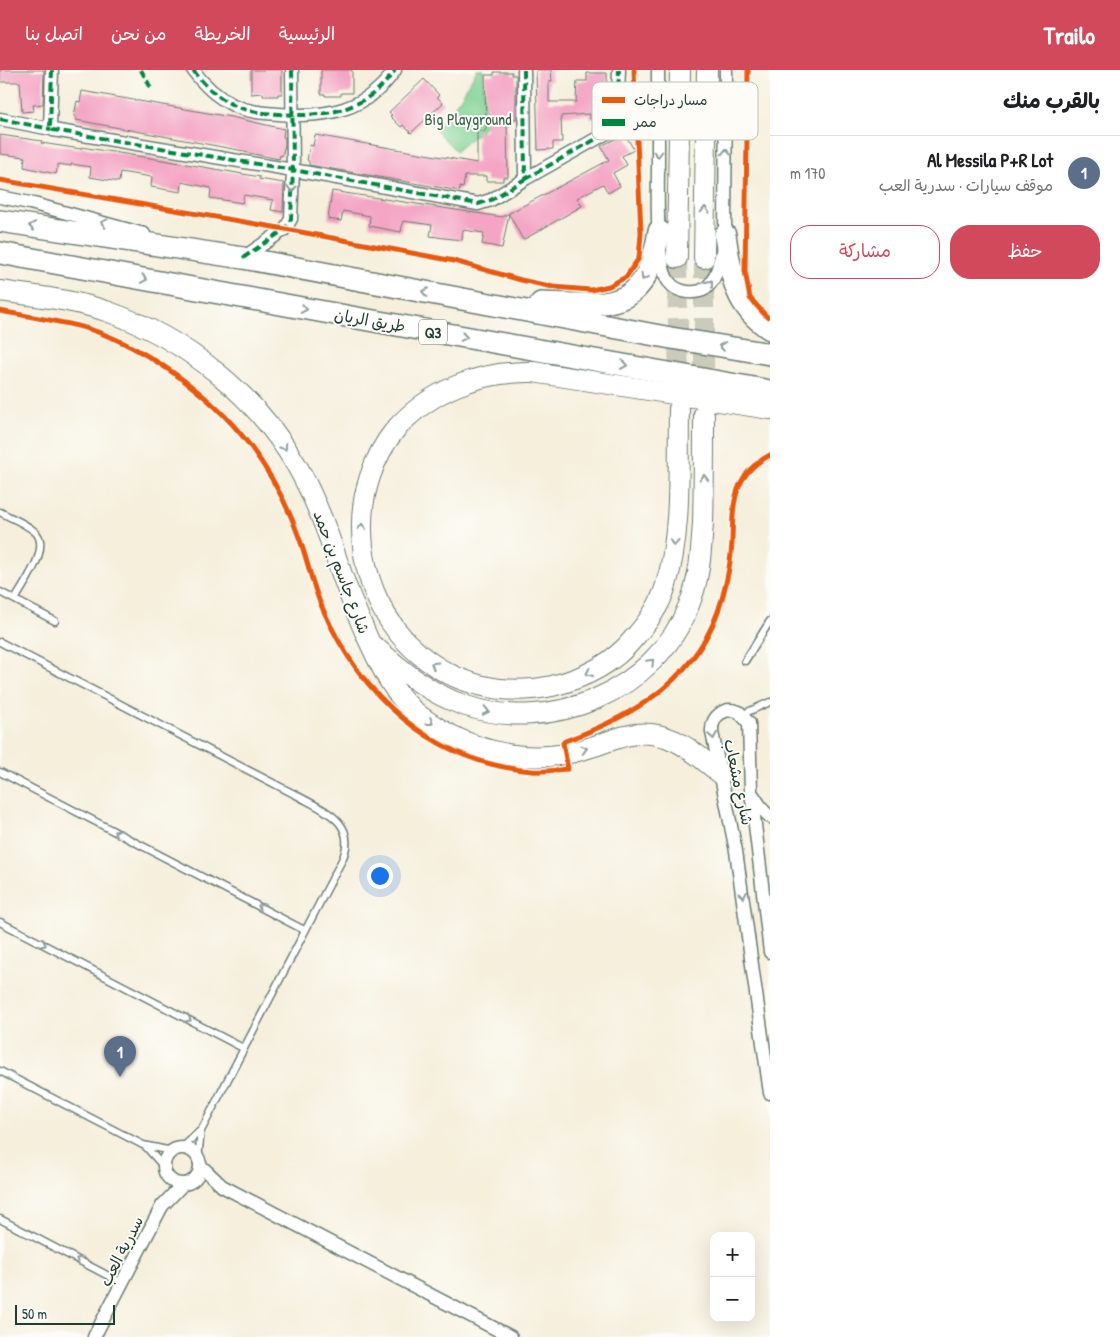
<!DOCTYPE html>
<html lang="ar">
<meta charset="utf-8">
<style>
:root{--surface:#fff;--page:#f6f6f6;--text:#202124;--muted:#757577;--line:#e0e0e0;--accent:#d1495b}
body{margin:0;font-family:"Patrick Hand","Playpen Sans Arabic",sans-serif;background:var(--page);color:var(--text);direction:rtl}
.controls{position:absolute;right:15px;bottom:15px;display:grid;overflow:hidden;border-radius:10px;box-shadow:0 5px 20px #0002}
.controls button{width:45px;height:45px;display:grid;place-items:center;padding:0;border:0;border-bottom:1px solid var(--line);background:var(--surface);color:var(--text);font:25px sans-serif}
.scale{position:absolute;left:15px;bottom:12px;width:100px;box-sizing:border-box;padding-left:5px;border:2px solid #1f3d34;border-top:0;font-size:14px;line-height:18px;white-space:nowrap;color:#1f3d34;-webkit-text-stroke:4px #fdfcf7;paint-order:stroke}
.you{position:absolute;left:379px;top:805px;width:18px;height:18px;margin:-12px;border:4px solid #fff;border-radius:50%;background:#1a73e8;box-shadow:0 0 0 8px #1a73e833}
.badge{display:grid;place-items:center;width:32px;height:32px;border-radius:50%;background:var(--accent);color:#fff;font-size:16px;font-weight:700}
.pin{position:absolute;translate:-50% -41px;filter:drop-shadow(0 1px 2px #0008)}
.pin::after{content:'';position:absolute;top:26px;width:18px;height:15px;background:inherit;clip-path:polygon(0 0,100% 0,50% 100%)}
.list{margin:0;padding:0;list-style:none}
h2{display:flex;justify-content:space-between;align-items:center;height:65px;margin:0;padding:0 20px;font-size:21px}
h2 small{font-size:16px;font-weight:400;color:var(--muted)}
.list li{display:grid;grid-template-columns:32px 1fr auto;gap:15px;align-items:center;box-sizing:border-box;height:75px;padding:0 20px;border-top:1px solid var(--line)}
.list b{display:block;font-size:19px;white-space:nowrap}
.list p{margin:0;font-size:16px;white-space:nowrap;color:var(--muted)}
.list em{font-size:16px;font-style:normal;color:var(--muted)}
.actions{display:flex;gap:10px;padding:15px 20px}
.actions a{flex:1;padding:11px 0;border:1px solid var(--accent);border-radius:20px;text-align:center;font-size:18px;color:var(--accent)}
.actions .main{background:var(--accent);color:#fff}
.map{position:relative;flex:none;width:770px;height:1267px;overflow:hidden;direction:ltr}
header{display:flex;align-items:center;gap:30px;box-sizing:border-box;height:70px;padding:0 25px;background:var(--accent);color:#fff}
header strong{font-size:24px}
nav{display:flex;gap:28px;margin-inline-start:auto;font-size:18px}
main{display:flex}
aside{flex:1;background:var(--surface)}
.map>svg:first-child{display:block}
</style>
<header>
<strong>Trailo</strong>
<nav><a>الرئيسية</a><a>الخريطة</a><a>من نحن</a><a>اتصل بنا</a></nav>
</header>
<main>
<aside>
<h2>بالقرب منك<small></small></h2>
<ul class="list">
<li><span class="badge" style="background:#5c6f8a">1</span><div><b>Al Messila P+R Lot</b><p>موقف سيارات · سدرية العب</p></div><em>170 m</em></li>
</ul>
<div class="actions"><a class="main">حفظ</a><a>مشاركة</a></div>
</aside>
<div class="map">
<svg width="770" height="1267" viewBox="0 0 770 1267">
<rect width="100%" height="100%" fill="#fdfcf7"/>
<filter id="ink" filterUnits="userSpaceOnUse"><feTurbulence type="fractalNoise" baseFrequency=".02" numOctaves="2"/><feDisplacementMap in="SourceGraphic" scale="10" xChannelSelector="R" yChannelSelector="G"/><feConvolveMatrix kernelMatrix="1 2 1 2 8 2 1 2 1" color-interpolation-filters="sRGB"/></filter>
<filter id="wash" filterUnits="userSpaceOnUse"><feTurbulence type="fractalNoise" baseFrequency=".0096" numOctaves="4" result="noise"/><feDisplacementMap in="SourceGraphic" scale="20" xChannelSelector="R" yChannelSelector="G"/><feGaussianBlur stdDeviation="1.12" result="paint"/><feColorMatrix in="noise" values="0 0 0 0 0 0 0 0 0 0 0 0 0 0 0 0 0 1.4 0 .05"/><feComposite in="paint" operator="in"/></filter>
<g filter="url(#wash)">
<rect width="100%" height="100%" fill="#f5efdc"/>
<!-- green -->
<path fill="#82d496" stroke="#508865" d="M477,0h6l2,57 -29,24 -20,-20 25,-34z"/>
<g id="blocks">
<!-- building -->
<path fill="#f4a5c4" d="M0,0h44l-1,34 -10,1 1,6 -12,1 -2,-30h-20z
M251,0h31v24h-4v2h-15v-3l-12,1z
M321,0h31v23h-11v3h-16v-2h-4z
M536,0h15l1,11h-3v21h27l1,-21h10v-8h20l1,41h-5v5h-13v-5l-29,2 1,26h-9v7l-15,1z
M494,2h18v3h4v44h-5v4h-4l1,54h-5v4h-17v-5h-21l-2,12 -3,-1v4l-151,-26v-4l-2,-1 3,-15 3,1 2,-11 162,28v-32h8l1,-3 -1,-53h9z
M424,9l15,16 -2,2 6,6 -32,30 -8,-8 -2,2 -11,-11 2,-1 -3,-3z
M82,21l149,26 53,12 -1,8 2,1v7l-3,11 -2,-1 -1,4 -35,-7v-1l-168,-31v-3l-2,-1 3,-15 3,1z
M625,64l9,16 -12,6 5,9 -14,8 7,13 -12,7 -5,-9 -26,14 5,8 -59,34 -14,-26 -7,34 -20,-4 2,-11 -21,-3 -1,10 -18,-2 -14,-2 2,-11 -29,-4 -2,11 -32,-6 1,-10 -27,-5 -2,10 -13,-2 4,-28 170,26 107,-57 -8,-14z
M0,65l42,6 -1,2 40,6v-2l88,14 91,16 -1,2 25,4 -1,29 -12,-2 2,-10 -29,-5 -2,8 -32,-5 1,-10 -29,-6 -1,10 -30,-5 1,-10 -32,-5 -1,10 -29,-5 1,-10 -20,-3v2l-13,-2 -2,10 -32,-7 1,-10 -25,-3z"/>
</g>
</g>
<g filter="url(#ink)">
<use href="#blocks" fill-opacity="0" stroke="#6a7b6f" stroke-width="1"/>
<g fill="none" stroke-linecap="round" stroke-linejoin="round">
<!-- primary-tunnel -->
<path stroke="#cacbba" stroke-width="20" stroke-dasharray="20 10" stroke-linecap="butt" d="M677,188l2,133
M704,188v136"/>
<!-- service casing -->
<g stroke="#6a7b6f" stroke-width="9">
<path id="service" d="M0,442c11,6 25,11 34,19 19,15 -10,52 -19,69
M0,522l55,29
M0,572l296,153c27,15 63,27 46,65l-140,269 -20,19
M745,591l25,-40
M743,644l27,-12
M0,702l304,158
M0,852l243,126
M0,1001l143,74 29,6
M146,1077l18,20
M198,1089l3,-29
M0,1149l122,64"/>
</g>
<!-- minor casing -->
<g stroke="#6a7b6f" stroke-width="15">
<path id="minor" d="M52,0l-2,57 3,3 240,40 185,34 13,-4 34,-21 -1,-109
M193,0c10,14 24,27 40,35 15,7 30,8 46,9 46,4 88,-3 116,-44
M658,0c0,32 0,64 0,95 0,25 -3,99 11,117 7,9 19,12 31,9 18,-5 22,-39 25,-56l1,-165
M0,49l51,10
M525,109l87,-49 5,-10 2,-50
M0,127l30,6 114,31
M243,188l42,-29 6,-10 2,-49 -1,-100
M753,725l10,15 7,7
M770,882l-19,-161 -2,-68 -10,-11c-14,-6 -28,4 -27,20l24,119 34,242
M164 1096a18 18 0 1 1 36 0a18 18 0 1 1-36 0Z
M200,1095l22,21 289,151
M94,1267l68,-131 21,-22"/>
</g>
<!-- primary casing -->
<g stroke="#6a7b6f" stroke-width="22">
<path id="primary" d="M677,188l3,-188
M704,188l3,-188
M0,221c36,5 75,9 109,21 77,27 147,83 188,154 17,30 29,61 40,94 9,28 20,54 32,81 13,28 26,56 51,75 48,35 108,51 165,33 21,-6 44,-18 66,-15 29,3 48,23 70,40
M679,339c-1,56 3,123 -13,176 -6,21 -18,37 -32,53 -21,26 -49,40 -82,48 -102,22 -189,-55 -190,-157 -1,-34 11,-72 33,-99 35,-40 85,-59 138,-58l237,37
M375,577c27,24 54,46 88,58 87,30 192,-13 226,-100 11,-27 12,-53 14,-82 1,-36 1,-73 1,-109"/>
</g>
<!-- trunk casing -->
<g stroke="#6a7b6f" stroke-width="24">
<path id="trunk" d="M0,151l243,37 428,80 99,16
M725,165c6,39 9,71 45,94
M0,183l357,65 413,73
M541,233c70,2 105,10 118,-72"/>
</g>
<!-- service -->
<use href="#service" stroke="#fff" stroke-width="6"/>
<!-- minor -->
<use href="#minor" stroke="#fff" stroke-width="12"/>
<!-- primary -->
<use href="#primary" stroke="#fff" stroke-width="20"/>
<!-- trunk -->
<use href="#trunk" stroke="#fff" stroke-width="21"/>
<!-- quiet -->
<path stroke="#00873e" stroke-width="4" stroke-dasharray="8 4" stroke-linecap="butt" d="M52,0l-2,57 3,3 240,40 185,34 13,-4 34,-21 -1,-109
M141,0l10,18
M193,0c10,14 24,27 40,35 15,7 30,8 46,9 46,4 88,-3 116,-44
M0,49l51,10
M525,109l87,-49 5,-10 2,-50
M243,188l42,-29 6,-10 2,-49 -1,-100"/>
<!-- cycleway casing -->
<g stroke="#fdfcf7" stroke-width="8">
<path id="cycleway" d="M748,0l-3,201 5,27 17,19
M0,110l285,49 169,32 67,19 32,7 38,3 18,-4 17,-9 13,-19 2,-25 -7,-163
M0,241c26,5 52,9 78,15 60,15 132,67 170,117 22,29 40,62 52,97 8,22 12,45 22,67 38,89 111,156 210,164 12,1 24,-1 36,-2l-5,-26 2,-2c72,-26 135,-64 157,-142 5,-18 9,-38 10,-56 1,-39 0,-68 38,-88"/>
</g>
<!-- cycleway -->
<use href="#cycleway" stroke="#e8590c" stroke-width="5"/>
</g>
<!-- one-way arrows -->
<defs><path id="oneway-chevron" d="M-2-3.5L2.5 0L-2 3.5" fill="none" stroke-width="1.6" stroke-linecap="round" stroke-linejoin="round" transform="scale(1.25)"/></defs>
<g stroke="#8f9e9a">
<use href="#oneway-chevron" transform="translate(726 82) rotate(-90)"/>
<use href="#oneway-chevron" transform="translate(658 84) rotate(90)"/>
<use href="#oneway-chevron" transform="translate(292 119) rotate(91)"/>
<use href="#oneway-chevron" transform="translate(705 140) rotate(-89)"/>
<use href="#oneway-chevron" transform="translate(104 153) rotate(-165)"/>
<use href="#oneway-chevron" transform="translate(32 156) rotate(-171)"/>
<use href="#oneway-chevron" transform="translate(644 207) rotate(119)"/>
<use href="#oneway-chevron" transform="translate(144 209) rotate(11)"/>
<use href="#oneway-chevron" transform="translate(710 213) rotate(-52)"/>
<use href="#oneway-chevron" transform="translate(425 222) rotate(-169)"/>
<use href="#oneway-chevron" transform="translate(304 239) rotate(11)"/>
<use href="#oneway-chevron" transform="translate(464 267) rotate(10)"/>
<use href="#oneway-chevron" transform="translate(722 276) rotate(-171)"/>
<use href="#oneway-chevron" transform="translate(624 295) rotate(10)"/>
<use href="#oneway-chevron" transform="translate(284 377) rotate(56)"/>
<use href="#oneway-chevron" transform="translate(704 408) rotate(-90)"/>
<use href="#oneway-chevron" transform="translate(362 457) rotate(-90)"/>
<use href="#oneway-chevron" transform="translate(674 473) rotate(96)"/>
<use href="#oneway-chevron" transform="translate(651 592) rotate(-46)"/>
<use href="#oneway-chevron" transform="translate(434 595) rotate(-148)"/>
<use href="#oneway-chevron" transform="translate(589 603) rotate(155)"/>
<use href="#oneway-chevron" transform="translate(486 641) rotate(12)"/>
<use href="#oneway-chevron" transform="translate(430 652) rotate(33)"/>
<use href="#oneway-chevron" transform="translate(713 666) rotate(81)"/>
<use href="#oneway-chevron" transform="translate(584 679) rotate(-16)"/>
<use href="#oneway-chevron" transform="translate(117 763) rotate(-152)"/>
<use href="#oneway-chevron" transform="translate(743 825) rotate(81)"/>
<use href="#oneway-chevron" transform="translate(261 837) rotate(-153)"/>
<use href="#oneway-chevron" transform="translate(43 874) rotate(27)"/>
<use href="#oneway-chevron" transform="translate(188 949) rotate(27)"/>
<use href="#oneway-chevron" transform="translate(79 1190) rotate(-153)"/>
</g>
</g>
<g text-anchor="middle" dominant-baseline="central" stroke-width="4" stroke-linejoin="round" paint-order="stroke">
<!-- shield labels -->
<rect fill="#fdfcf7" stroke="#62766e" stroke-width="1" x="419" y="249.5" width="28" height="25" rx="4"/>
<g font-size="15" font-weight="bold" fill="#1f3d34">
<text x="433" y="262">Q3</text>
</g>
<!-- park labels -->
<g font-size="16" fill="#38634c" stroke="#fdfcf7">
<text x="468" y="49">Big Playground</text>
</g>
<!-- street labels -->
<g font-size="16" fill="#1f3d34" stroke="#fdfcf7">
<text transform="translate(370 250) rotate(10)">طريق الريان</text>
<text transform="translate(342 502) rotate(69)">شارع جاسم بن حمد</text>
<text transform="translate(739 712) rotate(78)">شارع مشعاب</text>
<text transform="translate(121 1181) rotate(-63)">سدرية العب</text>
</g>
</g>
<!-- legend -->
<rect x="592" y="12" width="166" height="58" rx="8" fill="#fdfcf7" stroke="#bac3bc" stroke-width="1"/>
<rect x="602" y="27" width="23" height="6" fill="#e8590c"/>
<rect x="602" y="49" width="23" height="7" fill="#00873e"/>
<g font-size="14" fill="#1f3d34">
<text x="634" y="35">مسار دراجات</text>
<text x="634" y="57">ممر</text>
</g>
</svg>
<div class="controls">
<button>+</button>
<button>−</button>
</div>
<div class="scale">50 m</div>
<div class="you"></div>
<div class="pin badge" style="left:120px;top:1007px;background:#5c6f8a">1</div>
</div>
</main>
